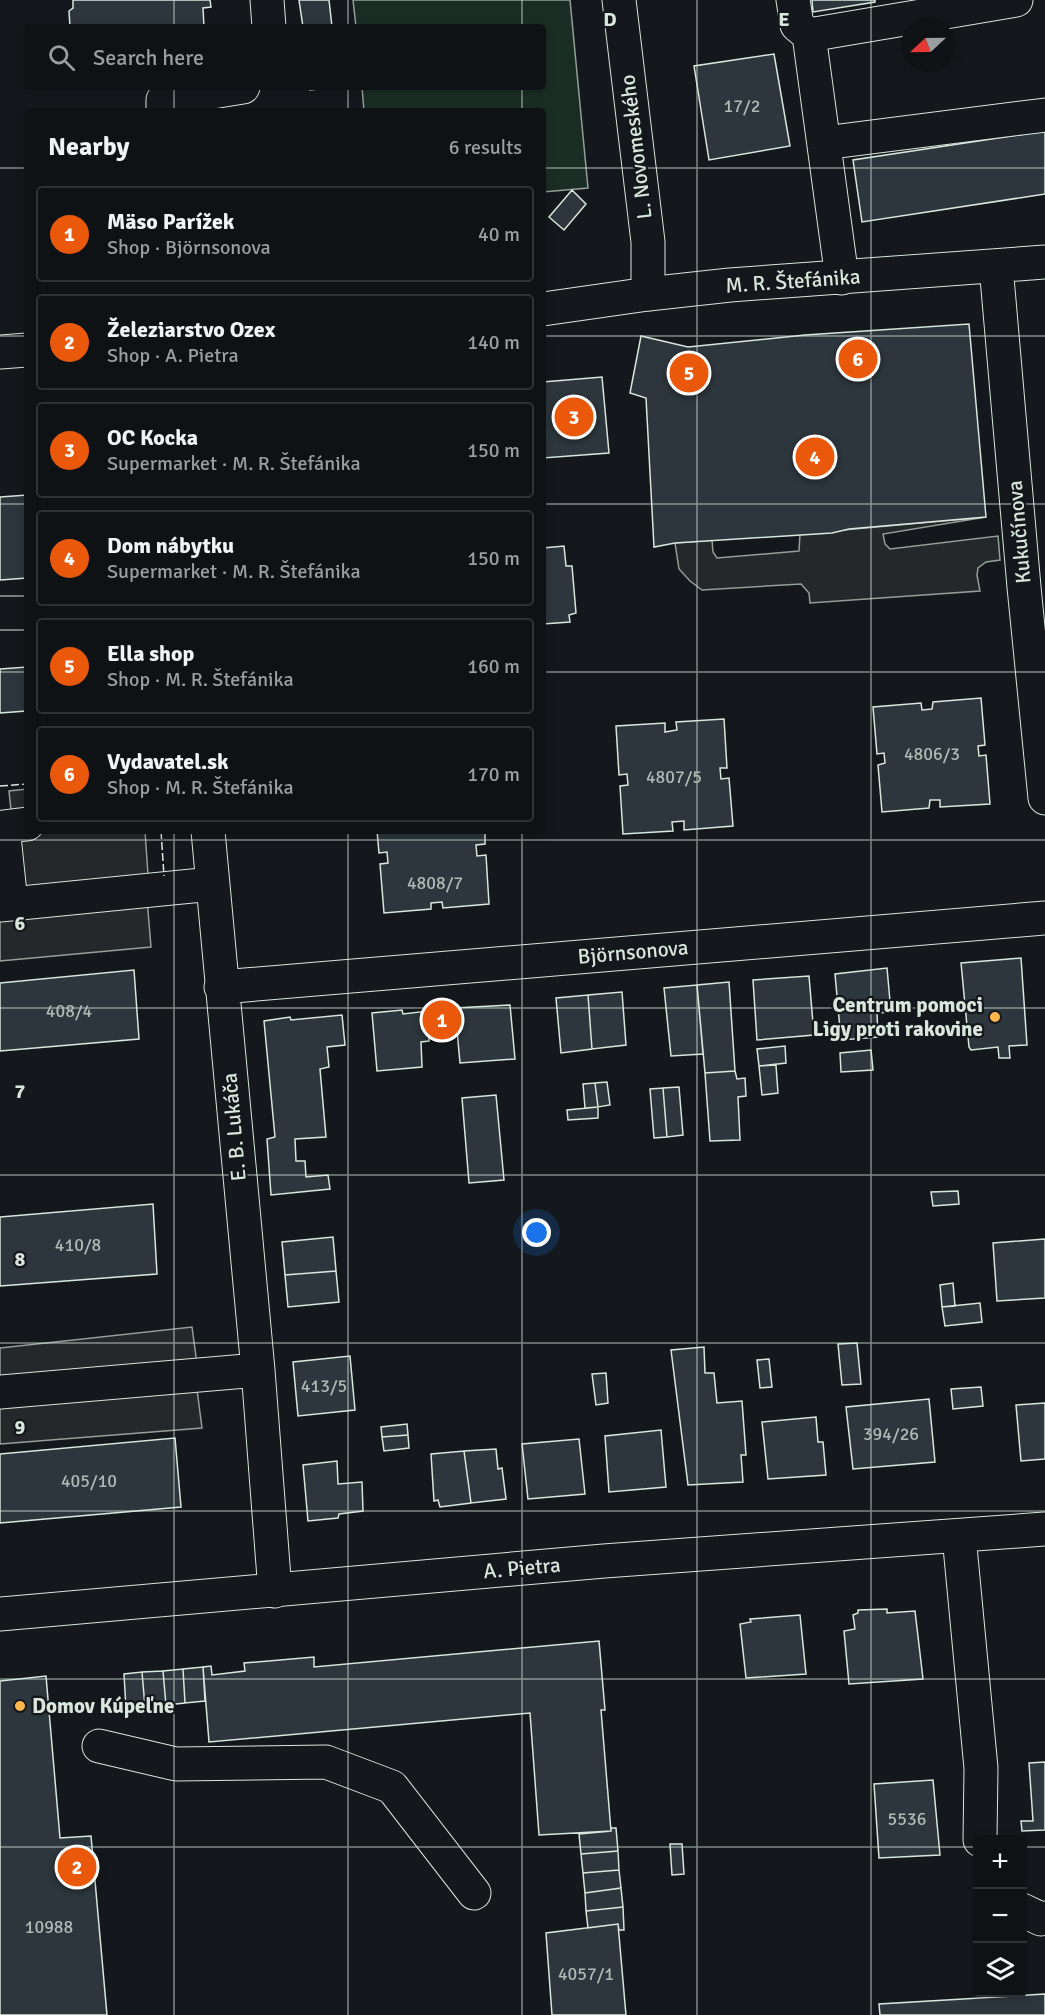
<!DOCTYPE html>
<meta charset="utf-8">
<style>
:root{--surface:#0f1215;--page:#1d2022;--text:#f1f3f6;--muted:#9b9ea0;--line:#2f3234;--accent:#ea580c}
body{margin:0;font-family:Signika,sans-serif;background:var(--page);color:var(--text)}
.controls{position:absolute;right:18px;bottom:18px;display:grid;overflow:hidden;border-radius:6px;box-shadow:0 3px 9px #0003}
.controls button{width:54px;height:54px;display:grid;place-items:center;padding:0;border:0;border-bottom:2px solid var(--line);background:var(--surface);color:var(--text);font:30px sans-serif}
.compass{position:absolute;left:901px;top:18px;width:54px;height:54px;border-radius:50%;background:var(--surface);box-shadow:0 3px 9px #0003;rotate:248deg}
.you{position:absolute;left:537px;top:1233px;width:21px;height:21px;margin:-15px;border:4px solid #fff;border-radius:50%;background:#1a73e8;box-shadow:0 0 0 9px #1a73e833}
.badge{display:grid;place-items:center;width:39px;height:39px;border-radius:50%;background:var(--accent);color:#fff;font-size:20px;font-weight:700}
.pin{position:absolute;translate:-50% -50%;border:3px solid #fff;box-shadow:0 2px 6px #0006}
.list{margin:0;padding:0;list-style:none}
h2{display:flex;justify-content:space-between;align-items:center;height:78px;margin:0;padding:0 24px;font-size:26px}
h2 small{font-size:20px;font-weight:400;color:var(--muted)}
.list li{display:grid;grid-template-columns:39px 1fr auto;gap:18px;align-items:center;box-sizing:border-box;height:96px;margin:0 12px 12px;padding:0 12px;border:2px solid var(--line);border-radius:6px}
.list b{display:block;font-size:22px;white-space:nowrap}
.list p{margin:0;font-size:20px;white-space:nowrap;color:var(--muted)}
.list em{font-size:20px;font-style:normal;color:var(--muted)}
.icon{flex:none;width:33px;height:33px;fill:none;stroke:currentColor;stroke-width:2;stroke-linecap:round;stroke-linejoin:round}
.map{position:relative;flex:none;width:1045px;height:2015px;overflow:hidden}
.search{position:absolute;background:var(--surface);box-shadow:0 3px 9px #0003;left:24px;top:24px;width:522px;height:66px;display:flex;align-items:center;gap:15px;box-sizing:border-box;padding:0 21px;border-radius:6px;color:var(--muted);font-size:22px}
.panel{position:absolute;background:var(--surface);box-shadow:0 3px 9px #0003;left:24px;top:108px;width:522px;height:726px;border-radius:6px}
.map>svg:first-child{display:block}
</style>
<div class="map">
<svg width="1045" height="2015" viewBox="0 0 1045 2015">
<rect width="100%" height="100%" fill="#14181c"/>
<!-- green -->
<path fill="#1a2d24" stroke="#939e99" stroke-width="1.5" d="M353,0h217l18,188 -45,4v-81h-179l-2,-24h181v-60h-187z"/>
<!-- parking -->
<path fill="#24282b" stroke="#939e99" stroke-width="1.5" d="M986,517l-103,17 2,10 5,5 108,-13 2,24 -14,2 -8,6 -1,7 3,16 -170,12 -1,-10 -8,-9 -99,6 -12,-9 -11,-12 -4,-26 37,-3 1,12 4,6 82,-7 1,-17z
M27,789v42h118l3,44 -129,12 -10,-96z
M147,899l4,48 -151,14v-46z
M192,1327l5,37 -197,20v-36z
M196,1382l6,46 -202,16v-46z"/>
<!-- building -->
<path fill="#2c363c" stroke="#d8e6dc" stroke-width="1.5" d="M73,0h137l1,7 -8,1 1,19h-134l-1,-16 4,-3z
M299,0h30l3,27h-29z
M812,0h63v2l-62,10z
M774,54l16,92 -81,14 -15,-94z
M310,87h28l-28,3z
M1045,131v63l-183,28 -9,-62z
M572,190l14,14 -22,26 -15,-13z
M969,324l17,193 -137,12 -17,4 -157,10 -21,4 -8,-149 -16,-5 11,-57 47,11 117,-12z
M602,377l7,76 -66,5v-76z
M27,495v83l-27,2v-83z
M564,546l2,20h6l4,47 -7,2 1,7 -27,2v-76z
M27,667l-1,44 -26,2v-44z
M981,698l4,47 -7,1 1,10 7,-1 4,49 -50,3v-7h-10l-1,8 -47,4 -4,-47 7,-2 -1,-10 -7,1 -4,-47 48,-4 1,7 10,-1 1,-7z
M724,719l3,49h-7l1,11 8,-1 4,48 -49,4v-9l-12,1 1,9 -50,3 -3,-48 8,-1 -1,-11 -8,1 -3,-49 49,-3v9l12,-2 -1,-8z
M377,831h108v13l-9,1 1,11 9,-1 3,49 -46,4 -1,-6 -11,1v6l-47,4 -4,-49 8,-1 -1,-11 -8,1z
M1021,958l6,87 -18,1 1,12h-11l-1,-11 -27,3 -2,-3 -8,-84z
M887,968l4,44 -14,1 1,24 -37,3 -6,-66z
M134,970l5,69 -139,12v-68z
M809,976l5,59 -57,5 -4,-60z
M729,982l6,89 -30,2 -8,-88z
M697,985l6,69 -32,2 -7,-68z
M622,992l4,53 -34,4 -4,-54z
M588,995l4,54 -31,4 -5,-55z
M510,1005l5,54 -55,4 -5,-55z
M402,1010l1,4 25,-3 1,30 -8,1 1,25 -45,4 -5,-58z
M342,1015l3,30 -18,2 2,20 -9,2 6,68 -31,2 1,22h9l1,16 22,-2 2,14 -59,6 -4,-56 8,-2 -11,-116 26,-4 1,3z
M785,1046l1,17 -27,3 -2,-17z
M871,1050l2,20 -32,2 -1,-19z
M776,1065l2,28 -16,2 -3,-29z
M735,1071l2,8 8,-1 1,18 -8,1 2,43 -30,1 -5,-68z
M607,1082l3,23 -12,2 -3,-24z
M595,1083l3,24 -13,1 -2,-24z
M679,1087l4,48 -16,2 -4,-49z
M663,1088l4,49 -13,1 -4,-49z
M496,1095l8,85 -35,3 -7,-85z
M598,1107v11l-30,2 -1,-10z
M958,1191l1,13 -26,2 -2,-14z
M153,1204l4,70 -157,12v-69z
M333,1237l3,34 -51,4 -3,-33z
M1045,1239v59l-48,3 -4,-58z
M336,1271l3,31 -51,5 -3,-32z
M953,1283l2,23 -13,1 -2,-22z
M980,1303l2,19 -37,4 -3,-19z
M857,1343l4,41 -19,1 -4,-41z
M704,1347l1,26h9l3,30 25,-2 4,54h-5l2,27 -55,3 -17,-135z
M350,1356l5,54 -57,6 -5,-54z
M769,1359l3,28 -12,1 -3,-28z
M606,1373l2,30 -12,2 -4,-31z
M981,1387l2,19 -30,3 -2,-20z
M929,1399l6,63 -82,7 -7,-62z
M1045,1403v56l-24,2 -5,-56z
M816,1417l2,25h5l3,33 -58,4 -6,-57z
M407,1424l1,11 -26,2 -1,-10z
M661,1430l5,57 -57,5 -4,-56z
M408,1435l1,13 -25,3 -2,-14z
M175,1438l6,69 -181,16v-69z
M579,1439l6,55 -57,5 -6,-55z
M496,1449l2,20 4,-1 4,31 -35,4 -7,-52z
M464,1451l7,52 -31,4 -2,-7 -4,1 -3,-47z
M337,1461l1,23 24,-2 1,29 -24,3 -1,4 -30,3 -5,-56z
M887,1609v4l28,-2 8,68 -74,5 -5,-53 11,-2 -2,-14 5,-2v-3z
M800,1615l6,59 -60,4 -6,-54 11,-2 -1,-3z
M599,1641l6,69h-4l10,121 -72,4 -9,-122 -321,29 -6,-75 8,-1 1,9 33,-4 -1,-8 70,-6v10z
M203,1667l2,34 -20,2 -2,-34z
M183,1669l2,34 -19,2 -3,-34z
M163,1671l3,34 -21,2 -3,-35z
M142,1672l3,35 -19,2 -2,-35z
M46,1676l14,162 31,-2 16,179h-107v-334z
M1045,1762v68l-23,1 -1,-10h12l-4,-58z
M933,1780l7,75 -61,3 -5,-74z
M611,1828h5l2,23 -37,3 -2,-20 32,-3z
M670,1844h12l2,30 -12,1z
M618,1851l1,19 -36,3 -2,-19z
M619,1870l2,18 -36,5 -2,-20z
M621,1888l2,19 -37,4 -1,-18z
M623,1907l1,23h-5l-1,-6 -30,4 -2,-17z
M618,1924l8,91h-74l-6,-82z
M1045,1994v21h-165l-1,-11z"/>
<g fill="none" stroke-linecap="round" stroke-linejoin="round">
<!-- minor casing -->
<g stroke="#d8e6dc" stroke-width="35">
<path id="minor" d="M267,0l2,27
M793,0l4,25 12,10 33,243
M809,35l207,-35
M163,111v-11l80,-13
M824,143l221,-28
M996,266l28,321 21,211
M648,294l82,-9 315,-23
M0,613h23
M208,831l50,539 17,221
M11,903l-8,-76 24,-3
M0,905l212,-21
M221,987l824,-69
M0,1392l258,-22
M959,1536l22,232 -1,72
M99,1746l77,18 150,-2 66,25 82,106
M1022,1910l19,9 4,-1"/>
</g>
<!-- major casing -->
<g stroke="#d8e6dc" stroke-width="35">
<path id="major" d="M543,309l105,-15v-52l-29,-242
M0,352l27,-2
M0,1614l604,-53 441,-32"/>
</g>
<!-- minor -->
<use href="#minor" stroke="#14181c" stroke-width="33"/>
<!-- major -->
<use href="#major" stroke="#14181c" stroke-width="33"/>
<!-- fence -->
<path stroke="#d8e6dc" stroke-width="1.5" stroke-dasharray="8 3" stroke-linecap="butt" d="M0,786l27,-2
M161,831l3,45"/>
</g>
<!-- grid -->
<path fill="none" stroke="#d8e6dc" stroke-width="1.5" stroke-opacity="0.55" d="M174,0v27M348,0v27M522,0v27M697,0v2015M871,0v2015M174,87v24M348,87v24M522,87v24M0,168h27M543,168h502M0,336h27M543,336h502M0,504h27M543,504h502M0,672h27M543,672h502M174,831v1184M348,831v1184M522,831v1184M0,840h1045M0,1008h1045M0,1175h1045M0,1343h1045M0,1511h1045M0,1679h1045M0,1847h978M1022,1847h23"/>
<!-- markers -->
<g fill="#ffb74d" stroke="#14181c" stroke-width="2">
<circle cx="995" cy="1017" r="6"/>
<circle cx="20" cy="1706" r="6"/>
</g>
<g text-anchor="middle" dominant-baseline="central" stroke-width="4.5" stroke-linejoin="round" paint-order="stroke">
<!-- number labels -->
<g font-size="18" fill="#adbab4">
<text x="742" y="106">17/2</text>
<text x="932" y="754">4806/3</text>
<text x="674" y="777">4807/5</text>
<text x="435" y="883">4808/7</text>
<text x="69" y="1011">408/4</text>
<text x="78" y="1245">410/8</text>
<text x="324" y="1386">413/5</text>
<text x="891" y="1434">394/26</text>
<text x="89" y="1481">405/10</text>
<text x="907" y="1819">5536</text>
<text x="49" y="1927">10988</text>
<text x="586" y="1974">4057/1</text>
</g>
<!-- street labels -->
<g font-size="21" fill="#d8e6dc" stroke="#14181c">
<text transform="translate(636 147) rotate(-97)">L. Novomeského</text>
<text transform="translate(793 281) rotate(-4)">M. R. Štefánika</text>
<text transform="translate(1019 532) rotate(-95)">Kukučínova</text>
<text transform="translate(633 952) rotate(-5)">Björnsonova</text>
<text transform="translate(234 1127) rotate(-95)">E. B. Lukáča</text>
<text transform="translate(522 1568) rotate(-5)">A. Pietra</text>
</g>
<!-- poi labels -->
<g font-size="21" font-weight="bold" fill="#d8e6dc" stroke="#14181c" text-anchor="end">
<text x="983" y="1005">Centrum pomoci<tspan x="983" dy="24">Ligy proti rakovine</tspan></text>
<text x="32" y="1706" text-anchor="start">Domov Kúpeľne</text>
</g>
</g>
<g font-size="20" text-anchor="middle" font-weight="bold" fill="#d8e6dc" stroke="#14181c" stroke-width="4.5" stroke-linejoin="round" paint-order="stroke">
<text x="610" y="26">D</text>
<text x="784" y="26">E</text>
<text x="20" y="930">6</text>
<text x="20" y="1098">7</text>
<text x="20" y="1266">8</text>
<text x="20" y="1434">9</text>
</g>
</svg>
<div class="controls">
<button>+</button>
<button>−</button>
<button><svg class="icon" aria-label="layers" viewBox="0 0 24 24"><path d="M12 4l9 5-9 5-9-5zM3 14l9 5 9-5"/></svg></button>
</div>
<svg class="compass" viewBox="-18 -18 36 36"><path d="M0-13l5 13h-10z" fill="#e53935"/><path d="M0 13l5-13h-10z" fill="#9b9ea0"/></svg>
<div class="you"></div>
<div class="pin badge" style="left:442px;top:1020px">1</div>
<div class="pin badge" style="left:77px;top:1867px">2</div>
<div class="pin badge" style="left:574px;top:417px">3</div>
<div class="pin badge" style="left:815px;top:457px">4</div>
<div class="pin badge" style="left:689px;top:373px">5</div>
<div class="pin badge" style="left:858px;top:359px">6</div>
<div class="search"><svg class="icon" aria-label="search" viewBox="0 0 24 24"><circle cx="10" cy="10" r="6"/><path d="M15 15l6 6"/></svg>Search here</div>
<section class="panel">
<h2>Nearby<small>6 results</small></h2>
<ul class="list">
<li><span class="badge">1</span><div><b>Mäso Parížek</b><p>Shop · Björnsonova</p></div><em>40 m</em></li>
<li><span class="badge">2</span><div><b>Železiarstvo Ozex</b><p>Shop · A. Pietra</p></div><em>140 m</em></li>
<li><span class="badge">3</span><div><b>OC Kocka</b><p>Supermarket · M. R. Štefánika</p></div><em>150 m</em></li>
<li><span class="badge">4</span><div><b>Dom nábytku</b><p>Supermarket · M. R. Štefánika</p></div><em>150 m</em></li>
<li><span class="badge">5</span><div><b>Ella shop</b><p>Shop · M. R. Štefánika</p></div><em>160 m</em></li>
<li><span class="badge">6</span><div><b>Vydavatel.sk</b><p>Shop · M. R. Štefánika</p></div><em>170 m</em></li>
</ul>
</section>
</div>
